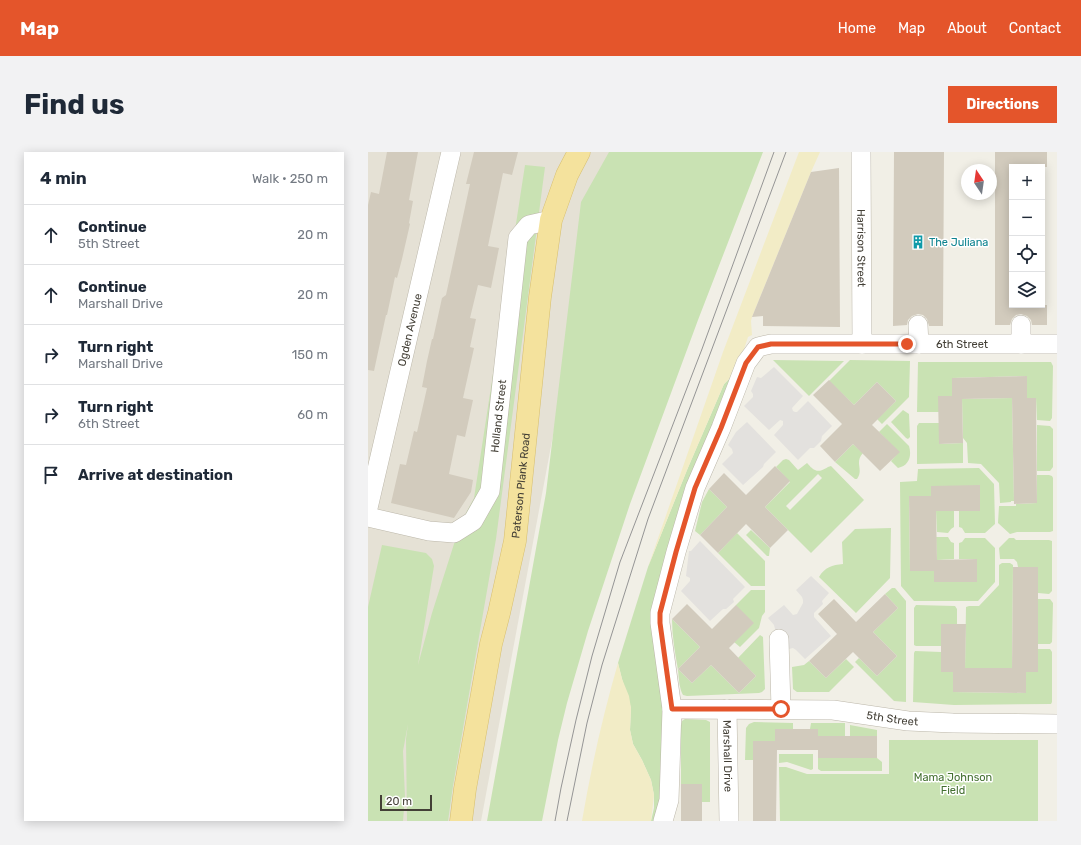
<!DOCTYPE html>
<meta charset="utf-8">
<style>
:root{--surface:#fff;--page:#f2f2f3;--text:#1f2937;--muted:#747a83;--line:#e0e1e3;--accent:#e4552b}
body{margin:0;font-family:Rubik,sans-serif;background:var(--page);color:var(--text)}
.controls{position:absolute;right:12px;top:12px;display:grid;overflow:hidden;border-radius:0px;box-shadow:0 2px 10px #0003}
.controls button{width:36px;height:36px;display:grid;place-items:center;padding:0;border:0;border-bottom:1px solid var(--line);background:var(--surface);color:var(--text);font:20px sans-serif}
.compass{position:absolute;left:593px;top:12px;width:36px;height:36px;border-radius:50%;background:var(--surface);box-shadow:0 2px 10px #0003;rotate:347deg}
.scale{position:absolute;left:12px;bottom:10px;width:52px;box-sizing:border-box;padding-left:4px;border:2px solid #433f36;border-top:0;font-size:11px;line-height:14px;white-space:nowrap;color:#433f36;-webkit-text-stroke:3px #fff;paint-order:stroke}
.stop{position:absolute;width:12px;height:12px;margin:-9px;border:3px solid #e4552b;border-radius:50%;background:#fff}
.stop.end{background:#e4552b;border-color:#fff;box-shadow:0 1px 4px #0008}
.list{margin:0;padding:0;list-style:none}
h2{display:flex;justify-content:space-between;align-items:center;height:52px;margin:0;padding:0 16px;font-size:17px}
h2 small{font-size:13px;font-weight:400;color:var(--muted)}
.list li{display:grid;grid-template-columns:26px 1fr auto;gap:12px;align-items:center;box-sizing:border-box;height:60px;padding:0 16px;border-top:1px solid var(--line)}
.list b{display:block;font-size:15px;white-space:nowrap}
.list p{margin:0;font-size:13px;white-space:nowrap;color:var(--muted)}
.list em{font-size:13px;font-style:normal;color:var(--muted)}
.icon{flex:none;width:22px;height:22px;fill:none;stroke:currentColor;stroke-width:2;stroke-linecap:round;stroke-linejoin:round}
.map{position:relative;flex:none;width:689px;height:669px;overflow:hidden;border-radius:0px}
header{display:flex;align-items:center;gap:24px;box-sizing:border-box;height:56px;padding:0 20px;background:var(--accent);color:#fff}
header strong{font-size:19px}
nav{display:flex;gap:22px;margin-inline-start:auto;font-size:14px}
.intro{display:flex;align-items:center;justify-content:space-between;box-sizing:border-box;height:96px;padding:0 24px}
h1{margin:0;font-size:28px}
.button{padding:10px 18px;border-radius:0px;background:var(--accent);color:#fff;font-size:14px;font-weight:700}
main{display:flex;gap:24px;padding:0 24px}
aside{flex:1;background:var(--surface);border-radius:0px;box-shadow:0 2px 10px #0003}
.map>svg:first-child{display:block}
</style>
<header>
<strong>Map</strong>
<nav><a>Home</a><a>Map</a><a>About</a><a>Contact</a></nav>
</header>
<div class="intro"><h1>Find us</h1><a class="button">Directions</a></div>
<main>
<aside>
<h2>4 min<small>Walk · 250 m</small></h2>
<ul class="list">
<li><svg class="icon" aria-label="ahead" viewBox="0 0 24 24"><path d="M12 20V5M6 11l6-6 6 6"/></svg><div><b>Continue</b><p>5th Street</p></div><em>20 m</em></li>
<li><svg class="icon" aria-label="ahead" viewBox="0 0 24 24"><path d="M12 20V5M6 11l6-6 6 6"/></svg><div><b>Continue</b><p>Marshall Drive</p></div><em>20 m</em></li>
<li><svg class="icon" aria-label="right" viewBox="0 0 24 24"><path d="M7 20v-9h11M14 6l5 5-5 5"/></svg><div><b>Turn right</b><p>Marshall Drive</p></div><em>150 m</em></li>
<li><svg class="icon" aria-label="right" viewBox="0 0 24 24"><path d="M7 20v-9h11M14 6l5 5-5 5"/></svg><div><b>Turn right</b><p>6th Street</p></div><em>60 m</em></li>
<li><svg class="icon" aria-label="arrive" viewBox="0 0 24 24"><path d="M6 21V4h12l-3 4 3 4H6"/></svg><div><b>Arrive at destination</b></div></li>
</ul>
</aside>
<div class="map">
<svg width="689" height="669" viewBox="0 0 689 669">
<rect width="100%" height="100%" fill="#f1efe6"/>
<!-- residential -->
<path fill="#e5e1d5" d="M0,0h262l-34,53 -115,616h-113z"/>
<!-- green -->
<path fill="#c9e2b3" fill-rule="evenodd" d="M241,0h154l-65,168 -68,184 -42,127 -21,72 -9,37 -16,81h-55l59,-328 35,-291z
M157,13l20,2 -49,372 -43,247 -5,35h-41l-1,-82 2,-15 -5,27 2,46 -2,24h-35v-214l14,-62 44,8 6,6 2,7 -16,99 14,-52 29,-91 13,-24z
M405,208l71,1 -35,35z
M482,208l60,1 -1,36 -27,27 -5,-5 19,-18 -19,-19 -23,23 -25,-24z
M550,210h133l2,4 -1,52 -2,3 -13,-1 -1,-22h-9l-1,-22 -74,2v18l-13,16h-22z
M369,219l-60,154 -14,171 -1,102 -4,23h-7l3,-13v-13l-3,-15 -9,-20 -9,-16 -3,-14 1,-22 -9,-29 -4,-16 30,-96 39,-97 37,-86z
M644,246l2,103h-3v1l-11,1 -1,-20 -18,-19 -13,-1 -1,-20 -4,-5 -1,-39z
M535,258l6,4 1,23 -2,2 -2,-1 -15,-16z
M551,271h20v21l24,-1v20l-46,1v-38z
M519,272l22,22c3,10 0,20 -11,22l-7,-7 8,-9 -20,-20z
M669,273l13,1 3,3v38l-3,4h-13z
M485,292l10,9c-9,10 1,16 -6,26h-2l-20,-17z
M418,307l3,1 9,10 9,-7c2,2 5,6 8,7 6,3 11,-3 16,-4l33,34 -53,53 -46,-46 25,-25 -14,-15 7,-7zM450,322l4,4 -32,32 -4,-4z
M611,316l15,16 1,40 -10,9h-20l-3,-5 -3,-1v-16h21l-1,-25h-48v10l-22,1 1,74h24l43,10v-22h-18v-16l3,-1 3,-4h20l10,10v34l-17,19h-64l-13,-15 -1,-104 17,-1 1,-12z
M669,323h12l3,1 1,2v53l-3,1h-33l-7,2 -12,-11 1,-17h17v-2l21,-1z
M341,337l18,18 -27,28 -5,-4 7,-29z
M568,359h18v16l-3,2 -3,4 -11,-1z
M523,376l-1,50 -34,35 -37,-36c6,-10 13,-12 24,-13l-1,-22 13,-13z
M383,378l19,18 -1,8h-2l-21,-21z
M369,381l28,28v25h-14l-33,-33z
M568,385h12l3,5 3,1v16l-17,1z
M641,386h5l2,2h33l3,1v50l-3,3 -11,-1v-26h-20l-1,-5 -3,-3h-14l-1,-11z
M634,411h8l3,2 -1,103h-47l1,-61 3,-1h10l20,-21v-20z
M524,436h3l11,13v101l-12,-1 -39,-39 4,-4 18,18 20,-20 -24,-24 25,-24 -13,-14z
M383,438h14v22l-3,4 -3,12 -19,19 -6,-5 2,-37z
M670,447h12l3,4 -1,39 -2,2h-12z
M548,453l39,1 2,3v15h-16v22h-25l-2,-1v-37z
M304,467l28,28 -22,22 14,14 19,-18 28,28 17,-17 -18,-18 22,-23 3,2 2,52 -3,3 -3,1 -72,3 -4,-1c-4,-7 -4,-17 -5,-25 -3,-17 -6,-34 -6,-51z
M670,497h12l2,3v50l-1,2 -97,1 -41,-3 1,-49 1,-2 26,1v20h12v20l73,1v-21z
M478,507l8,8 -25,25h-32l-4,-3 -1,-22 12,-2 5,-4 17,17z
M317,567l21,1 4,2v80h-8l-21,-18v-59l1,-4z
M386,570l39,1v6l-18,12h-22v19h-8l1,-32 3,-4z
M443,571h34v13h-27v-7h-8z
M482,573l27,5v6h-27z
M521,588h149v81h-258l-1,-54h7l21,7h82z
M411,602h34v15l-2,1 -24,-8 -8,1z
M450,606h59l5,4v9h-61l-3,-2z"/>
<!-- sand -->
<path fill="#f2ecc6" d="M431,0h21l-9,20 -59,145 -1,4 1,14 -4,2 -11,34 -13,13 -37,86 -39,97 75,-215z
M250,511l4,16 7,17 2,12 -1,22 3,14 9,16 9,20 3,15 -3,26h-69c9,-53 21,-106 36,-158z"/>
<!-- parking -->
<path fill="#e3e1de" d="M406,215l29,29 -11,12 1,3 2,1h2l11,-11 24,25 -10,10 -1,5 -7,7h-4l-12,12 -24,-25 9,-10v-4l-3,-1 -11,10 -25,-24 9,-9v-3l-2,-3 6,-14 4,1z
M379,270l29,30 -12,12 -1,3 -20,18 -21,-21 11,-11 -1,-4 -4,-4 8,-13z
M332,389l45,46 -12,12 1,3 -8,7h-3l-13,12 -29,-30 9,-10v-3l-4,-2 3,-25h2z
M443,424l18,17 -7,8 1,3 -9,9v4l17,19 -26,23 -9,-9 -3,-2 -4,1 -13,-16 -2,-8 -6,-7 16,-13 9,10 4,-1 6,-11v-3l-1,-3 -6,-7z"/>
<!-- building -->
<path fill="#d2cbbd" d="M19,0h31l-9,48 4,1 -4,22 1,1 -8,35 -5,19 -2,-1 -8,38h-1l-12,56 -6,-1v-165l3,-13 8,2z
M106,0h44l-6,23 -9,-2 -15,73 11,2 -8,40 -13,-3 -8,33 6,1 -6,28 4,1 -11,50 10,2 -8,37 -8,-2 -8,39 24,6 -2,12 -17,26 -63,-15 9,-39 6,1 8,-34 3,1 10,-44 -5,-1 5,-26 5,-22h1l9,-41 4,-3 24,-111h-4z
M526,0h50l-1,174h-14l-2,-7 -4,-4 -5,-1 -6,2 -4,4 -1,5 -14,1z
M627,0h52v15h-35v138h35v20h-15l-1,-5 -4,-4 -6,-2 -5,1 -4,4 -2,6h-15z
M471,16l1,159 -77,-1v-10l-11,1 59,-145z
M659,224v22h9l1,105 -23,1 -2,-106 -50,1 1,44 -24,1 -1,-48h14v-18z
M461,228l25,25 23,-23 19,19 -24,24 28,27 -20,19 -27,-27 -18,18 -15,-16 22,-22 -29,-29z
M407,314l15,15 -25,26 23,23 -18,18 -24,-24 -28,29 -18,-18 27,-28 -18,-18 15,-16 22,22z
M612,333v26h-44l1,49 40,-1v23h-43v-11h-24l-1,-75h22v-10z
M645,415h25v105h-12v21l-73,-1v-20h-12v-48h25l-1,44h47z
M517,442l13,14 -25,24 24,24 -20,20 -24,-24 -27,26 -17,-17 28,-27 -19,-20 16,-15 22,23z
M319,452l25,25 24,-24 18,18 -25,25 27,28 -17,17 -28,-28 -19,18 -14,-14 22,-22 -28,-28z
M407,577h43v7h59v22h-59v-8h-41l-1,71h-23v-80h22z
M313,632h21v37h-21z"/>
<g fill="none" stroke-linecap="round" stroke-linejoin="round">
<!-- minor casing -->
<g stroke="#bcb7aa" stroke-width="20">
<g id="minor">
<path id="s1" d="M493,0l1,192"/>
<path d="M550,173l1,19"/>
<path d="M653,173v19"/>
<path id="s2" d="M689,192h-286l-13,3 -12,16 -25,65 -26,60 -19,64 -16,61v10l12,86 161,1 75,11 45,2 104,1"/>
<path id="s3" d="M0,356l83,-356"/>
<path id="s4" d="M0,365l61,14 25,2 19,-12 17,-30 28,-253 11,-13 22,-5"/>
<path d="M411,487l2,70"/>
<path id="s5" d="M359,557l2,112"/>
<path d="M295,669l6,-21 3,-91"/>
</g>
</g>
<!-- major casing -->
<g stroke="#d7bf6f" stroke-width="23">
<g id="major">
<path id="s6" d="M93,669l4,-32 26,-145 8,-31 16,-72 25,-244 11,-77 16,-45 12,-23"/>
</g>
</g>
<!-- minor -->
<use href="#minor" stroke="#fff" stroke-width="19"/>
<!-- major -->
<use href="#major" stroke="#f4e29d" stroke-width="22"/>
<!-- tram -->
<path stroke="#959595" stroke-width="1" d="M187,669l6,-33 15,-68 16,-64 28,-94 82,-213 72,-197
M199,669l20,-98 15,-58 46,-146 138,-367"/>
</g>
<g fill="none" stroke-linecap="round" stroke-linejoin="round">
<!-- route -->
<path stroke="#e4552b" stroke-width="5" d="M413,557h-109l-12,-86v-10l16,-61 19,-64 26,-60 25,-65 12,-16 13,-3h136"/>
</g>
<!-- icons -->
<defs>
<g id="building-bare" transform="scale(1.08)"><path d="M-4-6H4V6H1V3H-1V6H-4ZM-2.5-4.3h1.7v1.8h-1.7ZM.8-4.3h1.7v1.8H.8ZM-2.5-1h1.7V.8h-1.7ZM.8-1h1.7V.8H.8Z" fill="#0f9aa8" stroke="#fff" stroke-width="2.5" paint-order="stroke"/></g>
</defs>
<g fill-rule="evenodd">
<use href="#building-bare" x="550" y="90"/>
</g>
<g text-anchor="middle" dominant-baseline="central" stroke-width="3" stroke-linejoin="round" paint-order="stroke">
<!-- culture labels -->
<g font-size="11" fill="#0d838f" stroke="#fff" text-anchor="start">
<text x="561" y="90">The Juliana</text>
</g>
<!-- street labels -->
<g font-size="11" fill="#433f36" stroke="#fff">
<text stroke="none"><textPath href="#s1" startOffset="96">Harrison Street</textPath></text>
<text stroke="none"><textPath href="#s3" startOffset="183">Ogden Avenue</textPath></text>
<text x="594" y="192">6th Street</text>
<text stroke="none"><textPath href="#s4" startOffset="220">Holland Street</textPath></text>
<text stroke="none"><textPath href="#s6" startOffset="341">Paterson Plank Road</textPath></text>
<text stroke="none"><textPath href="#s2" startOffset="902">5th Street</textPath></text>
<text stroke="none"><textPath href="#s5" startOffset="47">Marshall Drive</textPath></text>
</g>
<!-- park labels -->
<g font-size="11" fill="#436f30" stroke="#fff">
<text x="585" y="625">Mama Johnson<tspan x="585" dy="13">Field</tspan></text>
</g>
</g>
</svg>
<div class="controls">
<button>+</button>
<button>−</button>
<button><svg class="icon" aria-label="locate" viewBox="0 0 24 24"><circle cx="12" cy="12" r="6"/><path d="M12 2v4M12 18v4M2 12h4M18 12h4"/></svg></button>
<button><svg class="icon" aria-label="layers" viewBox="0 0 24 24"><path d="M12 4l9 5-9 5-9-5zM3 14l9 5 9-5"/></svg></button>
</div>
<svg class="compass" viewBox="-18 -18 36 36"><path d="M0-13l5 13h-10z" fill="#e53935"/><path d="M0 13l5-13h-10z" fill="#747a83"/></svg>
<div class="scale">20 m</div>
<div class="stop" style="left:413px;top:557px"></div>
<div class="stop end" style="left:539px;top:192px"></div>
</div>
</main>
